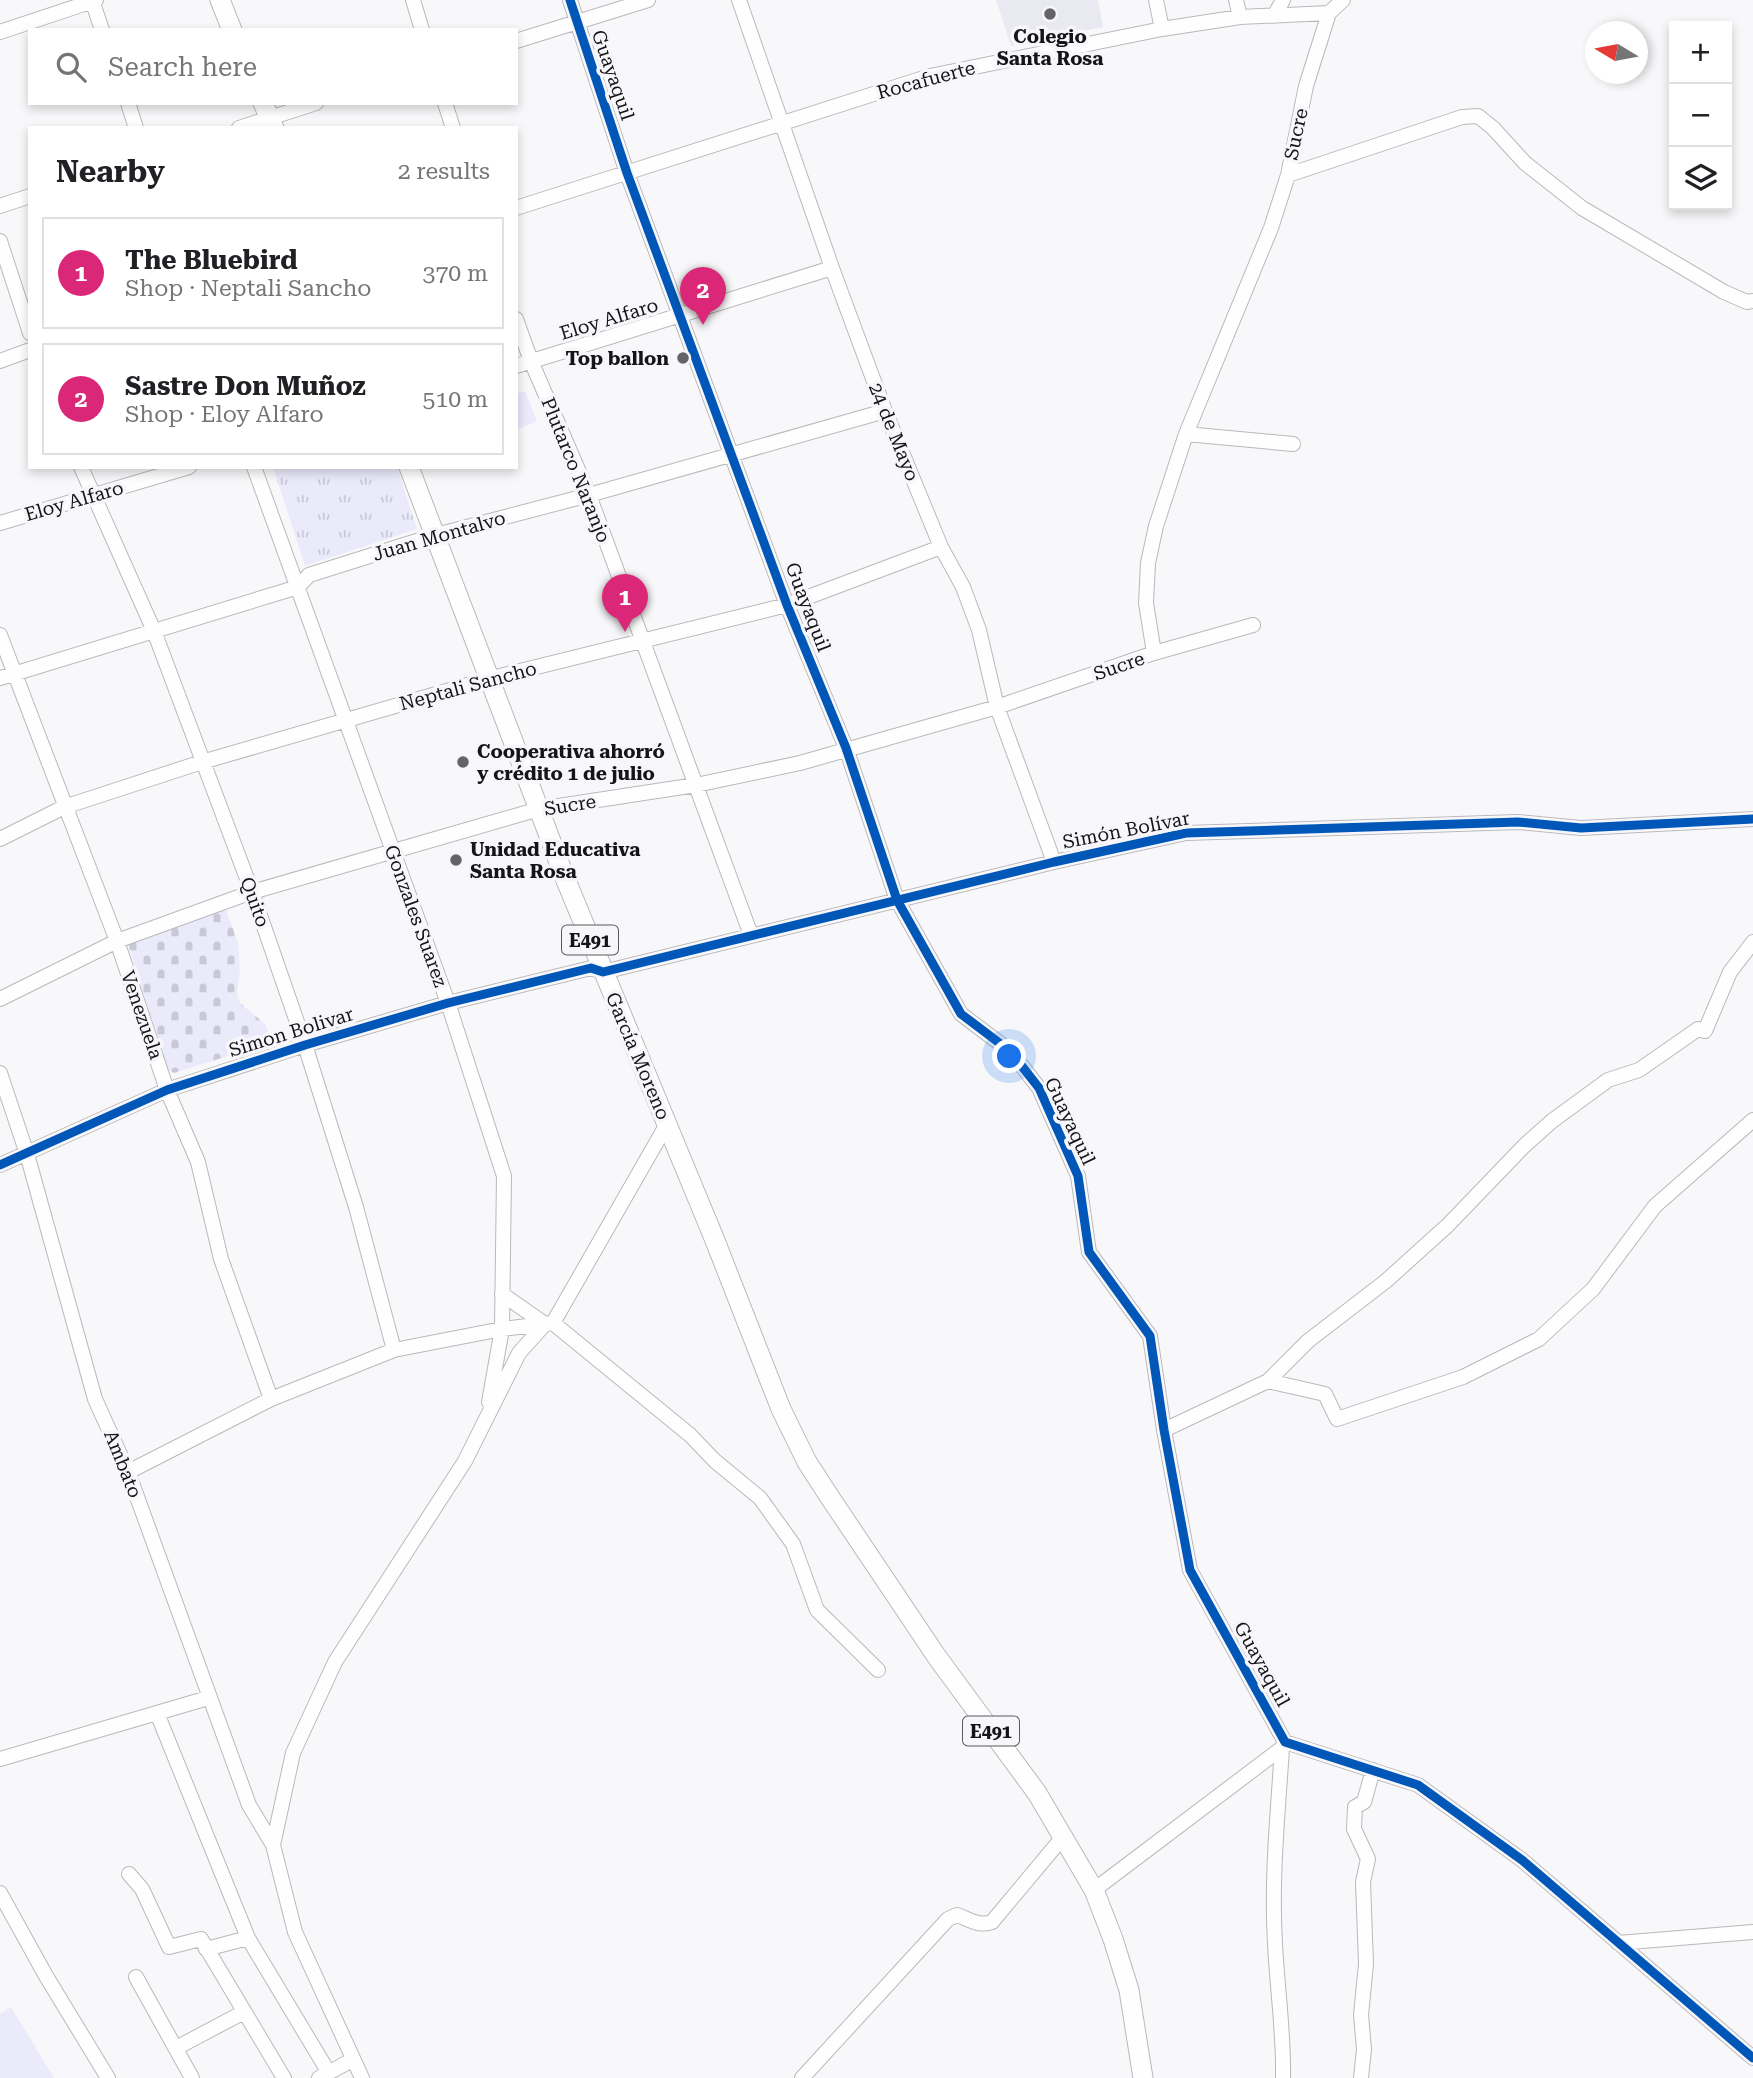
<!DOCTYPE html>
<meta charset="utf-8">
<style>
:root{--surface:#fff;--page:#f6f6f6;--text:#202124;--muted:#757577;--line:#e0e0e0;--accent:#db2777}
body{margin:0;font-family:"Roboto Serif",serif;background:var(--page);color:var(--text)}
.controls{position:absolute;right:21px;top:21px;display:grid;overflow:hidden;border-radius:0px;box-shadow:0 4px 10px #0003}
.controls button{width:63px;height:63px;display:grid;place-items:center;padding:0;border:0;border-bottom:2px solid var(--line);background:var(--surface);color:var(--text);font:35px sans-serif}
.compass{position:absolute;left:1585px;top:21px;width:63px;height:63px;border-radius:50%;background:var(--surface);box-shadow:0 4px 10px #0003;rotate:280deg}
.you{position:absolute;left:1010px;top:1057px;width:24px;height:24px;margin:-18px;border:5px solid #fff;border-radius:50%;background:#1a73e8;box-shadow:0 0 0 10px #1a73e833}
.badge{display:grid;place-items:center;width:46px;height:46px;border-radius:50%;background:var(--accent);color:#fff;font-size:23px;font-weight:700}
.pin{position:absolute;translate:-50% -58px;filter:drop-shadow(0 2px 4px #0008)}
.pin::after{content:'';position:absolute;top:37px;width:24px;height:21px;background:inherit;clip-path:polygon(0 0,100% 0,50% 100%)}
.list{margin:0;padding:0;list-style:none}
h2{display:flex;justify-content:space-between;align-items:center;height:91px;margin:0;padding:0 28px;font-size:30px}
h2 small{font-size:23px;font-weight:400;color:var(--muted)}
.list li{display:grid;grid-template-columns:46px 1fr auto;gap:21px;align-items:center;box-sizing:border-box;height:112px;margin:0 14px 14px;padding:0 14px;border:2px solid var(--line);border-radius:0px}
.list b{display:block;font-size:26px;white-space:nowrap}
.list p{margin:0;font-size:23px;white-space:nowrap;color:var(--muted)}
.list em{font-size:23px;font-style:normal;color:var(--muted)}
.icon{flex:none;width:38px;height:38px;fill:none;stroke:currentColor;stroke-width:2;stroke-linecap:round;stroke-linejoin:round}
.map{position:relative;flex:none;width:1753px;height:2078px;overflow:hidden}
.search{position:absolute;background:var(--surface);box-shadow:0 4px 10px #0003;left:28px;top:28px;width:490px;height:77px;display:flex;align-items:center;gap:18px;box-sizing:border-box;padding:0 24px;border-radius:0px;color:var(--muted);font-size:26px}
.panel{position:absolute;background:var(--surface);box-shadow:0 4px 10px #0003;left:28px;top:126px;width:490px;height:343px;border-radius:0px}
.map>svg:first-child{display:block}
</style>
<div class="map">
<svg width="1753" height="2078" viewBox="0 0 1753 2078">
<defs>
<pattern id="cemetery-stones" width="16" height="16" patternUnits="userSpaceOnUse" patternTransform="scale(1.75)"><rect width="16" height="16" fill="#eaeafb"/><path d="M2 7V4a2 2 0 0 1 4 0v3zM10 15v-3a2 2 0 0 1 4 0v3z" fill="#c8c8d6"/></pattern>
<pattern id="park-tufts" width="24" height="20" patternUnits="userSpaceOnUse" patternTransform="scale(1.75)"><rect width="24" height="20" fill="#eaeafb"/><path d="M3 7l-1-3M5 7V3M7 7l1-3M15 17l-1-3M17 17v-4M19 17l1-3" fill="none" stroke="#c8c8d6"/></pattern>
</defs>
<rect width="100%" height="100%" fill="#f8f8fa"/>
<!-- built -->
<path fill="#e9e9f1" d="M996,0h102l5,27 -92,19z"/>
<!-- green -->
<path fill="#eaeafb" d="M525,391l12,30 -21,9v-36z
M11,2007l43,71h-54v-64z"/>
<!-- cemetery -->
<path fill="url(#cemetery-stones)" d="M225,907l13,36 2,27 -3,24 3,9 25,21 8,18 -99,31 -6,-3 -41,-128z"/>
<!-- park -->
<path fill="url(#park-tufts)" d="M281,467h116l20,62 -112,37 -31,-96z"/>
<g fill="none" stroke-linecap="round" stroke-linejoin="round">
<!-- minor casing -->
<g stroke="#b9b9bb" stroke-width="16">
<path id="minor" d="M92,0l10,30
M413,0l9,30
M570,0l57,173 160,432 59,143 51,152 64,114 49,37 29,37 39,88 11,76 61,84 14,94 26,140 95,172 133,43 104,75 231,198
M739,0l93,268 53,143 56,136 22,40 16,43 18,77 57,155
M1156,0l6,29
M1236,0l4,17
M1274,16l9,-16
M0,32l96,-32
M516,41l132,-41
M128,103l8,25
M445,103l8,25
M239,128l77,-25
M1288,175l174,-58 16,-1 15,12 32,35 57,45 142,84 23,10 6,-1
M0,206l30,-10
M516,208l414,-132 232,-47 78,-12 89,-4 14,-13
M0,241l30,92
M516,319l15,42 58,134 162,440
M0,361l30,-11
M516,366l316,-98
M1186,434l107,10
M81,467l73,164 98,261 53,153 51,162 38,143
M254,467l194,536 56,173 -2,153 -13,73
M0,523l189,-56
M0,635l117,306 50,149 31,72 23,97 50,140
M1154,653l-8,-50 2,-40 8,-37 30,-92 85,-206 17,-53 18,-89 23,-73
M0,678l298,-91 11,-12 127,-40 153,-40 296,-84
M0,839l64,-32 138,-45 286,-83 299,-74 154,-58
M0,999l117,-58 135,-49 287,-83 157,-24 104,-22 197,-56 157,-54 99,-28
M0,1073l27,81 68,245 33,73 121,333 24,40
M0,1165l167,-75 138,-45 143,-42 143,-35 12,4 451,-110 132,-29 332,-11 63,6 172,-9
M502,1294l43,30
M553,1323l137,112 25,26 45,37 33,46 24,66 61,60
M1268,1381l40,-40 78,-60 62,-56 76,-79 28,-25 56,-41 31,-10 59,-41 7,2 25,-59 23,-30
M1164,1430l104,-49 57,13 12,25 126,-42 76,-38 54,-50 62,-83 98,-86
M128,1472l143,-73 123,-49 108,-21 43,-5
M157,1713l91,225 81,135
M1282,1748c-4,64 -11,131 -7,195 2,45 9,89 8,135
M0,1759l208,-61
M129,1874l13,15 27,58 32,-8 83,139
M1094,1890l188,-142 2,-4
M0,1893l46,83 62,102
M1618,1943l135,-11
M206,1949l42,-11
M136,1977l56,101
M176,2048l68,-36
M319,2078l33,-18
M362,2078l-67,-146 -22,-87 20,-92 42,-91 130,-201 54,-108 26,-29 8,-1 114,-199
M802,2078l146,-159 9,-4c12,4 22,12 35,7l71,-85
M1361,2078l3,-29 -3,-34 5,-51 -3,-82 5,-23 -14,-30 1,-22 9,-5 9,-32"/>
</g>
<!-- highway casing -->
<g stroke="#b9b9bb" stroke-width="21">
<path id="highway" d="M220,0l12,30
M263,103l11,25
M409,467l156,411 149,360 67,171 26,53 22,34 108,161 100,136 57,97 19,49 16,51 14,88"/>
</g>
<!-- minor -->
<use href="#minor" stroke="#fefefe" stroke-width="14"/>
<!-- highway -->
<use href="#highway" stroke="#fefefe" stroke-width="19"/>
<!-- cycleway casing -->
<g stroke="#f7f7fb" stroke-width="13">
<path id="cycleway" d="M570,0l57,173 160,432 59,143 51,152 64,114 49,37 29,37 39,88 11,76 61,84 14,94 26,140 95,172 133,43 104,75 231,198
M0,1165l167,-75 138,-45 143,-42 143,-35 12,4 451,-110 132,-29 332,-11 63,6 172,-9"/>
</g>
<!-- cycleway -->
<use href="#cycleway" stroke="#0057b8" stroke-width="9"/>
</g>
<!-- markers -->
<g fill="#646466" stroke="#f7f7fb" stroke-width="2.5">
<circle cx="1050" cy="14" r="7"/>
<circle cx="683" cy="358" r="7"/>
<circle cx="463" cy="762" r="7"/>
<circle cx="456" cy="860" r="7"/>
</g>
<g text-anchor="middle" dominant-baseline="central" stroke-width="7" stroke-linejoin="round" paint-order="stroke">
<!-- shield labels -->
<g fill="#f7f7fb" stroke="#59595b" stroke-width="2">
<rect x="562" y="925.5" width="56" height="29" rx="5"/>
<rect x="963" y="1716.5" width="56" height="29" rx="5"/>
</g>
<g font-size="18" font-weight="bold" fill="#151517">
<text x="590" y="940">E491</text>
<text x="991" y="1731">E491</text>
</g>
<!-- poi labels -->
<g font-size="19" font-weight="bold" fill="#151517" stroke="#f7f7fb" text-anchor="start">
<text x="1050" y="36" text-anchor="middle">Colegio<tspan x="1050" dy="22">Santa Rosa</tspan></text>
<text x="669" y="358" text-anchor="end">Top ballon</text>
<text x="477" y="751">Cooperativa ahorró<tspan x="477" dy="22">y crédito 1 de julio</tspan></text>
<text x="470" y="849">Unidad Educativa<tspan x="470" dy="22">Santa Rosa</tspan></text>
</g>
<!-- street labels -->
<g font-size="19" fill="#151517" stroke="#f7f7fb">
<text transform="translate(613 75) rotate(71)">Guayaquil</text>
<text transform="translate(926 80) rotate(-15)">Rocafuerte</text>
<text transform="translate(1296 134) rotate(-78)">Sucre</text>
<text transform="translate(609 319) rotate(-17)">Eloy Alfaro</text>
<text transform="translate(894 432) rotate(68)">24 de Mayo</text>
<text transform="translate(576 470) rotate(68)">Plutarco Naranjo</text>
<text transform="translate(74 501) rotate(-16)">Eloy Alfaro</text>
<text transform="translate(439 536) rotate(-16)">Juan Montalvo</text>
<text transform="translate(808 607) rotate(69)">Guayaquil</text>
<text transform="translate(1119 666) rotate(-19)">Sucre</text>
<text transform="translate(468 686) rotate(-15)">Neptali Sancho</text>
<text transform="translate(570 805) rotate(-9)">Sucre</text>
<text transform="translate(1126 830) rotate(-11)">Simón Bolívar</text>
<text transform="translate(255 902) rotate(70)">Quito</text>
<text transform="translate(416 916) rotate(70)">Gonzales Suarez</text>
<text transform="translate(142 1015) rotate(71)">Venezuela</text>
<text transform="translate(291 1032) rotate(-17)">Simon Bolivar</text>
<text transform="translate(638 1056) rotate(67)">García Moreno</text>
<text transform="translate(1070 1121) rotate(65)">Guayaquil</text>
<text transform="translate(123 1464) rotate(68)">Ambato</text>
<text transform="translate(1262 1664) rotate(61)">Guayaquil</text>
</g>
</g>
</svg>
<div class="controls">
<button>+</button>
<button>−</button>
<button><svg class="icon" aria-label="layers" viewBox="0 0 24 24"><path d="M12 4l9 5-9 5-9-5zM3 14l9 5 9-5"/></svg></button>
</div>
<svg class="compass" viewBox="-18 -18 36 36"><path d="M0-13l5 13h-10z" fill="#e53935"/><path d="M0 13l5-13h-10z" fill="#757577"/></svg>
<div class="you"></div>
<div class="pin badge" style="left:625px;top:632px">1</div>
<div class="pin badge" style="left:703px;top:325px">2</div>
<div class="search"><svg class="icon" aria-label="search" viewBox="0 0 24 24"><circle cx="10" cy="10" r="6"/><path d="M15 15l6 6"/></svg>Search here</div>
<section class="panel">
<h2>Nearby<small>2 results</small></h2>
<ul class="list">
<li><span class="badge">1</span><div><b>The Bluebird</b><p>Shop · Neptali Sancho</p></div><em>370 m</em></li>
<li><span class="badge">2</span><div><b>Sastre Don Muñoz</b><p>Shop · Eloy Alfaro</p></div><em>510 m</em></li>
</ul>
</section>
</div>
